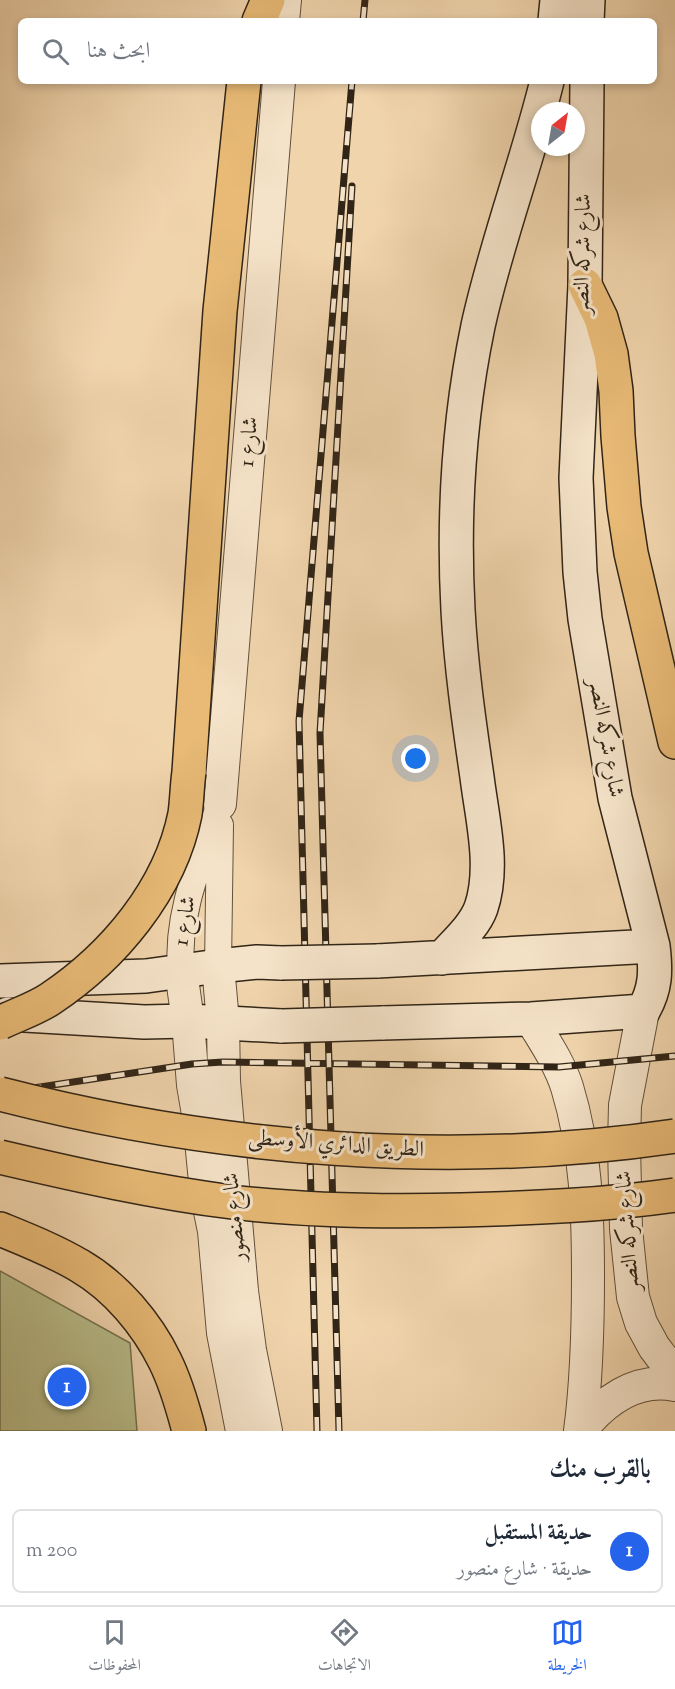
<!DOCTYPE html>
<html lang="ar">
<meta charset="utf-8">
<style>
:root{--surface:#fff;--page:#f2f2f3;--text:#1f2937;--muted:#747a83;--line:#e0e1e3;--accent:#2563eb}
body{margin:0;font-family:"Sorts Mill Goudy",Amiri,serif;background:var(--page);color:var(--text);direction:rtl}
.compass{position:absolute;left:531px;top:102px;width:54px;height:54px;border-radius:50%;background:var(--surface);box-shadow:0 3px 9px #0003;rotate:31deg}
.you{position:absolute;left:416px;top:759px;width:21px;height:21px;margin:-15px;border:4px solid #fff;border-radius:50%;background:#1a73e8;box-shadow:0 0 0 9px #1a73e833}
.badge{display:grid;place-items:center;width:39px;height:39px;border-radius:50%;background:var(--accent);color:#fff;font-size:20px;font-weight:700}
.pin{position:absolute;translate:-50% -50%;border:3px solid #fff;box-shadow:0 2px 6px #0006}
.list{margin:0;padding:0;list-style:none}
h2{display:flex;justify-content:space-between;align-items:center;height:78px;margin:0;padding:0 24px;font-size:26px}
h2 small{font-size:20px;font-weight:400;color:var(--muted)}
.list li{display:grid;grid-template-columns:39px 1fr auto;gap:18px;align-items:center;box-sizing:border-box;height:84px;margin:0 12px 12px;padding:0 12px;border:2px solid var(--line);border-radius:9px}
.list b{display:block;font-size:22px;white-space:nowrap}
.list p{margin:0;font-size:20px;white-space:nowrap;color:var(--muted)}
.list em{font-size:20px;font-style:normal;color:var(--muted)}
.icon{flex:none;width:33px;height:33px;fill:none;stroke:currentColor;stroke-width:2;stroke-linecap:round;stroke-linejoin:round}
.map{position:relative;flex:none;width:675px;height:1431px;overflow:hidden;direction:ltr}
.search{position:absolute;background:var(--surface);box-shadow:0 3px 9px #0003;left:18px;right:18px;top:18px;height:66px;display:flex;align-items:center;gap:15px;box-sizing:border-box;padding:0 21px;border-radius:9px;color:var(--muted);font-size:22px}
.sheet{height:174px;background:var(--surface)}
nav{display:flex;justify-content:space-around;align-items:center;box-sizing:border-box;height:84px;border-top:2px solid var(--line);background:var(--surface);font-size:16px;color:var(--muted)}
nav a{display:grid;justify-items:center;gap:3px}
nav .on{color:var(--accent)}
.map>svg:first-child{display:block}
</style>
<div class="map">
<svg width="675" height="1431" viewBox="0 0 675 1431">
<rect width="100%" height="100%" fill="#f0d4ac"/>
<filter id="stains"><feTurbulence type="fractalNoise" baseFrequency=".00333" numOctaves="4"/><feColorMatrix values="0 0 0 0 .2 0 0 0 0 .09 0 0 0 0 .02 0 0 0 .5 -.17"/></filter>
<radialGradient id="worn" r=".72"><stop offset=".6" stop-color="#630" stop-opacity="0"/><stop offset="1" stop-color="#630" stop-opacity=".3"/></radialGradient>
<!-- green -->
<path fill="#b8bd8a" stroke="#747150" stroke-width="1.5" d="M0,1271l130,72 7,88h-137z"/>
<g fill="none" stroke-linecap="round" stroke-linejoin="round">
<!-- minor casing -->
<g stroke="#61513c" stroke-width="28">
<path id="minor" d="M218,966l2,-141
M181,971c-5,-59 20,-112 39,-167"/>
</g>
<!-- tertiary casing -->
<g stroke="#61513c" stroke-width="34">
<path id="tertiary" d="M283,21l2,-21
M220,804l59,-723
M218,966l5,56 1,59 18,210 8,59 16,81
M181,971l7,50 5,64 6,35 7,72 8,39 9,102 19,98
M643,1011l-18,94 -1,41 2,83 7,68 8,26 13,24 21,28
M531,1019c13,22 28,43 36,68 19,62 21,126 21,189 0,53 -1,103 -8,155
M580,1431c23,-29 55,-54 95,-46"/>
</g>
<!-- secondary casing -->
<g stroke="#312517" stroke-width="36">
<path id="secondary" d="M555,21l2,-21
M587,21l1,-21
M442,958c13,-15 32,-31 39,-50 14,-41 1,-90 -4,-131 -8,-55 -16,-111 -19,-167 -5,-94 1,-192 20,-284 18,-83 49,-163 69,-245
M377,961l276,-15
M0,981l146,-5 72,-10 39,-4 24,1
M8,1014l136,8 44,-1 94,5
M382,1023l149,-4 112,-8c13,-22 13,-40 10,-65l-38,-148 -30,-179 -5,-47 -4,-94 9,-193 2,-204"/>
</g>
<!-- motorway casing -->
<g stroke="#312517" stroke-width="36">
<path id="motorway" d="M259,21l9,-21
M585,285l16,33 10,36 5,37 2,45 6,71 7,46 44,189
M189,772l31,-461 24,-230
M0,1229c27,11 55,22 80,37 36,21 67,58 85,95 11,22 18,47 24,70"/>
</g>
<!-- minor -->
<use href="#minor" stroke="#f5e3c9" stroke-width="26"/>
<!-- tertiary -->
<use href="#tertiary" stroke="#f5e3c9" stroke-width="32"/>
<!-- secondary -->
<use href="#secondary" stroke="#f5e3c9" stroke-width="33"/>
<!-- motorway -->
<use href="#motorway" stroke="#e8ba76" stroke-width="33"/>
<!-- rail casing -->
<g stroke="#312517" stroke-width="7">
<path id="rail" d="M363,21l2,-21
M0,1093l192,-29 31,-2 336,5 116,-11
M317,1431l-18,-710 53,-640
M339,1431l-19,-698 32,-547"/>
</g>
<!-- rail -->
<use href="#rail" stroke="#f5e3c9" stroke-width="4.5" stroke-dasharray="14" stroke-linecap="butt"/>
<!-- secondary-bridge casing -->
<g stroke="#312517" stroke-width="36" stroke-linecap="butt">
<path id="secondary-bridge" d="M281,963l96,-2
M282,1026l100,-3"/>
</g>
<!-- motorway-bridge casing -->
<g stroke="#312517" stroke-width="36" stroke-linecap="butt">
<path id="motorway-bridge" d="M0,1023c16,-8 35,-14 50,-24 63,-42 120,-109 135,-185 2,-14 2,-28 4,-42
M0,1094c218,56 451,75 675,42
M0,1157c77,18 153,35 232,45 76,9 153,10 230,8 71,-2 143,-5 213,-15"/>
</g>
<!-- secondary-bridge -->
<use href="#secondary-bridge" stroke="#f5e3c9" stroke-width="33"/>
<!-- motorway-bridge -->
<use href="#motorway-bridge" stroke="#e8ba76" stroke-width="33"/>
</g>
<g text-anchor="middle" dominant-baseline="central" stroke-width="6" stroke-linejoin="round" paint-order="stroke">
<!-- street labels -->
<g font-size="22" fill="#312517" stroke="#f5e3c9">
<text transform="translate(584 254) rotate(-89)">شارع شركه النصر</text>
<text transform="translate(250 442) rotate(-85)">شارع 1</text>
<text transform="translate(605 738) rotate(80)">شارع شركه النصر</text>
<text transform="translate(186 921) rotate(-81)">شارع 1</text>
<text transform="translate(336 1145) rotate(4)">الطريق الدائري الأوسطى</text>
<text transform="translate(236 1217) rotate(-95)">شارع منصور</text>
<text transform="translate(629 1231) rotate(-94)">شارع شركه النصر</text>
</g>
</g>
<rect width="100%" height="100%" filter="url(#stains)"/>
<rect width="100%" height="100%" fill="url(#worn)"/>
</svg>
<svg class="compass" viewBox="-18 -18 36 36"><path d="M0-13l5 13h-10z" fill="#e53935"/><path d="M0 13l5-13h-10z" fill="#747a83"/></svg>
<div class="you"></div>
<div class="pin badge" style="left:67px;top:1387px">1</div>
<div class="search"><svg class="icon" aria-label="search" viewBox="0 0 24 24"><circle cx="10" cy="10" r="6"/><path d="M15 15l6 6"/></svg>ابحث هنا</div>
</div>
<section class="sheet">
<h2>بالقرب منك<small></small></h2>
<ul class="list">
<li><span class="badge">1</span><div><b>حديقة المستقبل</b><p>حديقة · شارع منصور</p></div><em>200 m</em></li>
</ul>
</section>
<nav>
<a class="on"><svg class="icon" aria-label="map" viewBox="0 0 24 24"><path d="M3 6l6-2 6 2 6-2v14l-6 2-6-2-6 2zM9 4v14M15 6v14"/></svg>الخريطة</a>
<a><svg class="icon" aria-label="directions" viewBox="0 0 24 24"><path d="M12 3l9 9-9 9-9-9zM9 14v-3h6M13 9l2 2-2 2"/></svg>الاتجاهات</a>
<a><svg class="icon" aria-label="saved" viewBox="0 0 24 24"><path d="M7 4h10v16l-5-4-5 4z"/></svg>المحفوظات</a>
</nav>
